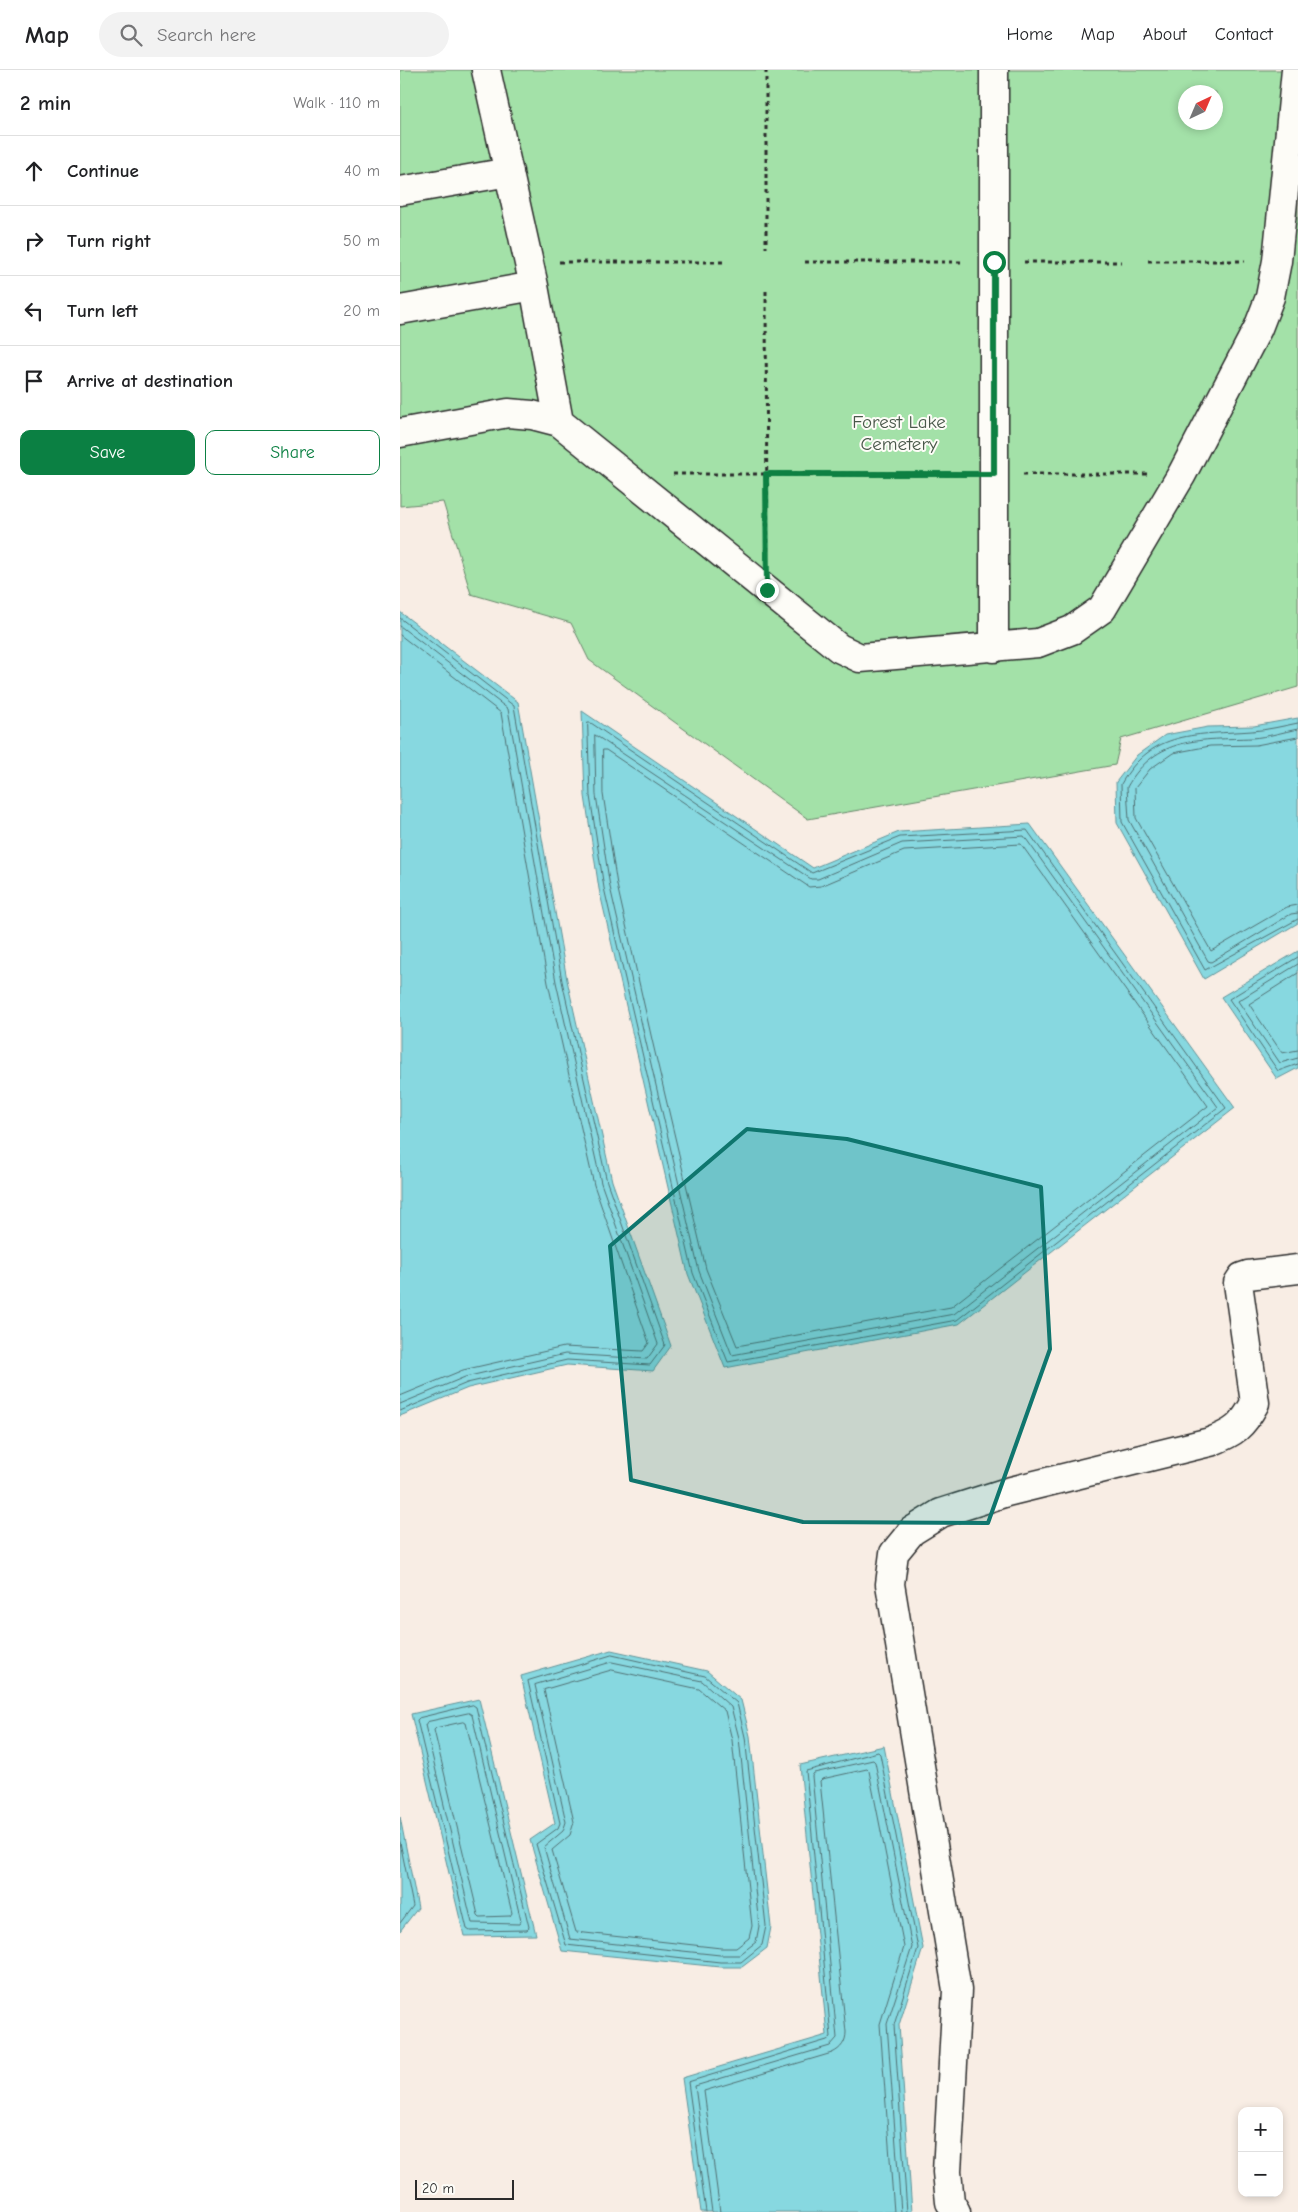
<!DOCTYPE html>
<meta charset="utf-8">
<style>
:root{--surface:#fff;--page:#f2f2f2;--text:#202124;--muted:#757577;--line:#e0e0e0;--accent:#0b8043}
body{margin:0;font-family:"Comic Neue",sans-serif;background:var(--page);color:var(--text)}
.controls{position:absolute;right:15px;bottom:15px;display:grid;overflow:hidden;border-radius:10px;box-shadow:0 2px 8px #0003}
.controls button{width:45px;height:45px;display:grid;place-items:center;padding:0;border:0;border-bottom:1px solid var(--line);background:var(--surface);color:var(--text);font:25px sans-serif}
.compass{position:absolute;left:778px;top:15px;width:45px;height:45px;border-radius:50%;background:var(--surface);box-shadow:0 2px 8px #0003;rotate:44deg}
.scale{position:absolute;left:15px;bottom:12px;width:99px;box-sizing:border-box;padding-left:5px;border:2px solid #2b2b2b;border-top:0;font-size:14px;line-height:18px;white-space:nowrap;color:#2b2b2b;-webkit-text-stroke:4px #fdfcf7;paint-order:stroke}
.stop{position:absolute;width:15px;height:15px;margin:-11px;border:4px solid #0b8043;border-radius:50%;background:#fff}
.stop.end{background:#0b8043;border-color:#fff;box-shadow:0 1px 5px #0008}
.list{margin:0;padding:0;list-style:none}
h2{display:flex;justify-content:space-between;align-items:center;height:65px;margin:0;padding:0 20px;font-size:21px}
h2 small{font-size:16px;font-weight:400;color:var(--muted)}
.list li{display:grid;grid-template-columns:32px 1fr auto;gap:15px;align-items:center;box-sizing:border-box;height:70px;padding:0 20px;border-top:1px solid var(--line)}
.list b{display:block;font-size:19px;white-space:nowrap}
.list em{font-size:16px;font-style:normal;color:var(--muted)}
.actions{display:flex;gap:10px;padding:15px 20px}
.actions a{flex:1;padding:11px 0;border:1px solid var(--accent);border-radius:10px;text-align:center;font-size:18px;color:var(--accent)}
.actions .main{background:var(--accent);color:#fff}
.icon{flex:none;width:28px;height:28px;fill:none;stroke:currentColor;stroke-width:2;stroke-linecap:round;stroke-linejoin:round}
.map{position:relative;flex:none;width:898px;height:2142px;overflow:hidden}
header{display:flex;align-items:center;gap:30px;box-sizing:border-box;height:70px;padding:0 25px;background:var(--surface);border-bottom:1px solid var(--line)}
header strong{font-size:24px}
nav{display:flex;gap:28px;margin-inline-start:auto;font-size:18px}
.search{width:350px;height:45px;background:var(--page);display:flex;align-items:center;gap:12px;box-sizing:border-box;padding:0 18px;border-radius:28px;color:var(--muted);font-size:19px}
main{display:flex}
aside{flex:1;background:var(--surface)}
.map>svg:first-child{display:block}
</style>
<header>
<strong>Map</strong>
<div class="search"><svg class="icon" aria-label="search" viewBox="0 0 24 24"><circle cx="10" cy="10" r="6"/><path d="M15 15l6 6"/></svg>Search here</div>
<nav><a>Home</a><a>Map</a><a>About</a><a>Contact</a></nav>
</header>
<main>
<aside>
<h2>2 min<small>Walk · 110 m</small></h2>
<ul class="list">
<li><svg class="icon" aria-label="ahead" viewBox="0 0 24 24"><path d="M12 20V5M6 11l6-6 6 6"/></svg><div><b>Continue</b></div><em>40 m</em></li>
<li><svg class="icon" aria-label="right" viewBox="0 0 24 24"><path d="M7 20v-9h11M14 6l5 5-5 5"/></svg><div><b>Turn right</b></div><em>50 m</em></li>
<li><svg class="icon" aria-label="left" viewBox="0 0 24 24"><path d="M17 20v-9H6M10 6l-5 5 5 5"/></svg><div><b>Turn left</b></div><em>20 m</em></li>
<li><svg class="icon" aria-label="arrive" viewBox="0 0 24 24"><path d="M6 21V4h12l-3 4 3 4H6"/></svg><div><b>Arrive at destination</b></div></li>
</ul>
<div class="actions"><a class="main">Save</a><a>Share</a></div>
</aside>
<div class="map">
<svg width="898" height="2142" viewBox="0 0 898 2142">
<rect width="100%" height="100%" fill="#f8ede4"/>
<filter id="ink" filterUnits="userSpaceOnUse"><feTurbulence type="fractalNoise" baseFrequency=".02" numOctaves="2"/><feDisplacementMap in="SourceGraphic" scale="10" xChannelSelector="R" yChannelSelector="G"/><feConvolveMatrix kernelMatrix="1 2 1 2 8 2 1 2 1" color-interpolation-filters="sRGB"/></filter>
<g filter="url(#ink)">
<!-- green -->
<path fill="#a3e1a8" stroke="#67866a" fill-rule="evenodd" d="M0,0h898v617l-177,52 -6,26 -307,54 -219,-159 -18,-37 -100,-29 -28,-92 -43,4zM786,22h30v30h-30z"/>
<!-- water -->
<path fill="#87d8e0" stroke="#629398" d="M0,542l118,90 49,278 45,201 59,165 -18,25 -86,-6 -99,23 -68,28z
M182,641l231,157 86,-36 131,-8 205,284 -276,216 -234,44 -37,-94 -89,-385 -14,-93z
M898,648v205l-94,56 -87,-156 -1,-41 21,-27 28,-20 43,-8 46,-1z
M898,881v117l-21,11 -56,-82z
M211,1580l96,21 34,29 9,36 21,191 -4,21 -25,19h-22l-158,-16 -32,-111 25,-17 -34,-147z
M79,1629l57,236 -72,1 -53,-222z
M484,1676l39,202 -24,77 13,187h-211l-19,-134 145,-43 -27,-270z
M0,1747l18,91 -18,23z"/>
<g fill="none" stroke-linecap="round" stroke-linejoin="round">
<!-- shore -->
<path stroke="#507073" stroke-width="1" d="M0,548l114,88 48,275 45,201 58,163 -15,20 -83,-5 -100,23 -67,28
M0,556l108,83 48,273 45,201 57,161 -11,15 -82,-5 -100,23 -65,27
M0,565l101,78 47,270 46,202 55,158 -6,8 -79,-4 -101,23 -63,26
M188,653h3l221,150 88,-36 127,-7 199,278 -269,212 -229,42 -35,-89 -89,-385 -14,-92z
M898,653c-15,3 -31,7 -46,8 -54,4 -100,-2 -131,53l1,38 83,148 93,-51
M898,659c-15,3 -31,8 -46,9 -50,2 -96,-3 -125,49l2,33 79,141 3,1 80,-48 7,-1
M195,665l216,144h7l84,-36 122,-7 194,271 -264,207 -222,41 -33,-84 -89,-384 -14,-92z
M898,667l-42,8 -46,1 -37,7 -23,16 -15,19 1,30 75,133 76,-44 11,-2
M203,680h3l203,137 12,-1 83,-35 117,-7 187,262 -257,201 -214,39 -31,-77 -53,-225 -36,-159 -14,-91z
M898,887l-69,42 49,72 20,-7
M898,894l-60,37 42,62 18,-5
M898,903l-49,31 33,49 16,-3
M212,1585l93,21 32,27 8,34 21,189 -4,19 -21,17h-21l-154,-17 -30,-101 22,-16 2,-5 -32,-142z
M212,1592l90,19 29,26 8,31 20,188 -3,16 -17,13h-19l-150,-16 -26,-92 19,-16 3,-9 -31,-137z
M212,1600l87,19 26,22 7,29 20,186 -3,12 -13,10h-15l-145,-16 -24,-82 18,-15 4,-13 -30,-132z
M73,1635l3,2 53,220 -2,3 -57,1 -3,-2 -50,-209 2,-2z
M69,1643l3,2 49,206 -2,3 -47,-1 -47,-198 2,-3z
M63,1652l3,1 46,190 -2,3 -30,1 -2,-2 -44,-185 2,-2z
M0,1772l13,64 -13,17
M306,2142l-18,-130 139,-42 4,-3 -25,-266 72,-19 2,2 38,194 -24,77 13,187
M312,2142l-17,-126 135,-40 7,-8 -25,-262 2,-3 59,-13 2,2 37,185 -25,77 14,188
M320,2142l-16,-121 128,-38c9,-4 14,-11 14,-21l-26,-251 2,-2 45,-10 2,2 35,176 -24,77 14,188"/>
<!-- minor casing -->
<g stroke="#2b2b2b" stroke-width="31">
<path id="minor" d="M86,0l48,216 25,136
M594,0v578
M0,121l109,-19
M0,240l134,-24
M0,363l108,-20 24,2 27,7 280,226 21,10 178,-15 34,-13 30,-21 80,-135 76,-146 12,-31 7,-36 19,-191
M556,2142l-6,-10 -3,-30 10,-182 -67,-406 4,-31 18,-22 29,-18 66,-21 203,-50c25,-10 32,-15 45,-39l-17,-120 4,-6 6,-2 50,-6"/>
</g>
<!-- path -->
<path stroke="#2b2b2b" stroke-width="3" stroke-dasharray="4 4" stroke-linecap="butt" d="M366,0v178
M748,191h97
M159,192h168
M405,192h157
M624,192h98
M366,221l1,260
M273,404h292
M623,404h124"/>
<!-- minor -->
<use href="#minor" stroke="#fdfcf7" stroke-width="28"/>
</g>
</g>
<g fill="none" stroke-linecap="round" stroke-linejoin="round" filter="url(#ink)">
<!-- route -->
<path stroke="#0b8043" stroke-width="6" d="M367,520l-1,-116h228v-212"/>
</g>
<!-- marked area -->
<path fill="#0f766e" fill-opacity="0.2" stroke="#0f766e" stroke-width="4" stroke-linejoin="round" d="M347,1059l100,10 194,48 9,162 -62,174 -185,-1 -172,-42 -21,-234z"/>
<g text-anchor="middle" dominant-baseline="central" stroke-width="4" stroke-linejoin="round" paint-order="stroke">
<!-- park labels -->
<g font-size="19" fill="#49584a" stroke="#fdfcf7">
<text x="499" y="352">Forest Lake<tspan x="499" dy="22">Cemetery</tspan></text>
</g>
</g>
</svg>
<div class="controls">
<button>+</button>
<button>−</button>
</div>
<svg class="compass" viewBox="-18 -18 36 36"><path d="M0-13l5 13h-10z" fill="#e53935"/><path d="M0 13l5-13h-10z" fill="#757577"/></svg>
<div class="scale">20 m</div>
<div class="stop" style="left:594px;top:192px"></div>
<div class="stop end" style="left:367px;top:520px"></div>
</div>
</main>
